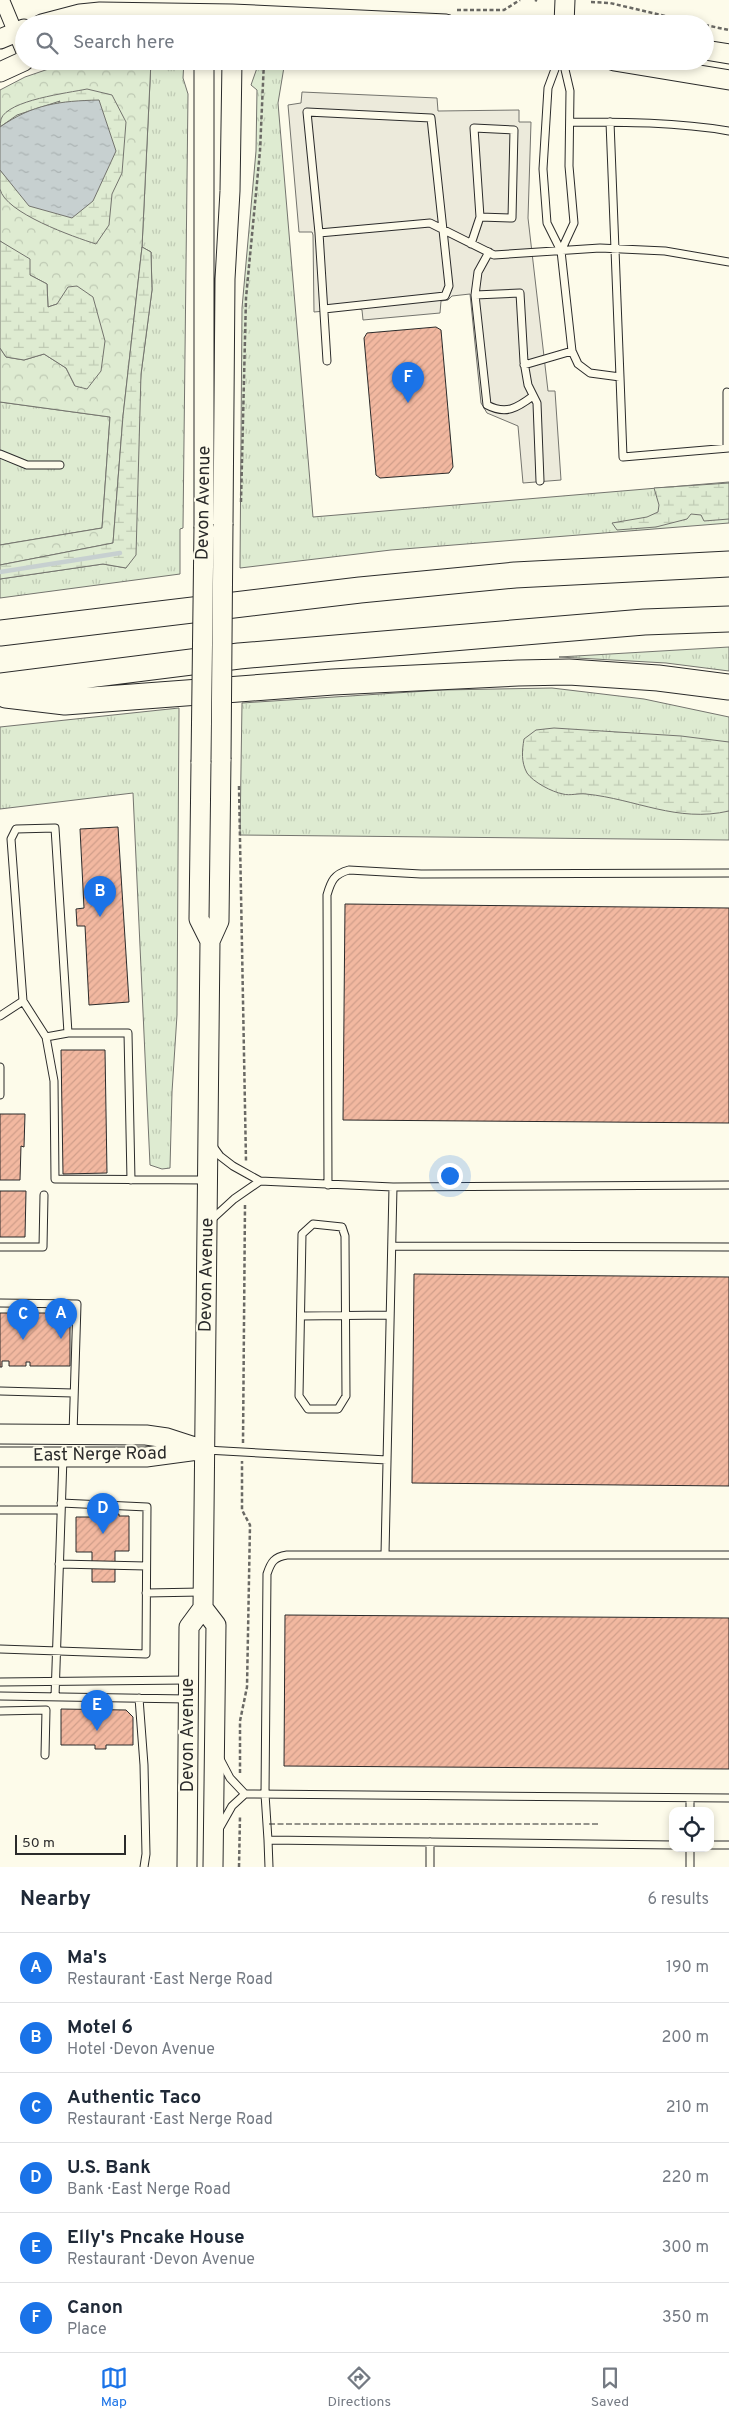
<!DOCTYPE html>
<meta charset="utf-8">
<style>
:root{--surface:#fff;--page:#f2f2f3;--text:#1f2937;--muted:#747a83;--line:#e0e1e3;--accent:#1a73e8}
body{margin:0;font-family:Overpass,sans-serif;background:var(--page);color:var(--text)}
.controls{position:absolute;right:15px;bottom:15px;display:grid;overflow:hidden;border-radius:10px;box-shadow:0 2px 8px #0003}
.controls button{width:45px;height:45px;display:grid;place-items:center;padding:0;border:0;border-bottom:1px solid var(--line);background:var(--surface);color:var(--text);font:25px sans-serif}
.scale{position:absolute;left:15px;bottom:12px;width:111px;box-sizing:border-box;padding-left:5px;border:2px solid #2b2b2b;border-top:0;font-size:14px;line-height:18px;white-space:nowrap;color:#2b2b2b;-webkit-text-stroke:4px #fdfbea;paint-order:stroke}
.you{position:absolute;left:449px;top:1175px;width:18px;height:18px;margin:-12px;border:4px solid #fff;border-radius:50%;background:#1a73e8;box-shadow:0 0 0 8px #1a73e833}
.badge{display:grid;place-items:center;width:32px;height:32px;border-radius:50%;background:var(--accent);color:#fff;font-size:16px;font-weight:700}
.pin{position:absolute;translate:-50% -41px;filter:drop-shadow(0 1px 2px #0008)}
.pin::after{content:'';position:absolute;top:26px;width:18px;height:15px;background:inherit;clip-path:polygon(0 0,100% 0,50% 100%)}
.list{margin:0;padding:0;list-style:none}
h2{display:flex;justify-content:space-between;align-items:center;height:65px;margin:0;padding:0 20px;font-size:21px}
h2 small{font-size:16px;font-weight:400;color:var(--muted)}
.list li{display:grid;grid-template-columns:32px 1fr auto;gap:15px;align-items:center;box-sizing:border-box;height:70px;padding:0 20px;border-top:1px solid var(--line)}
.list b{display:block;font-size:19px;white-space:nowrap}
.list p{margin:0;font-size:16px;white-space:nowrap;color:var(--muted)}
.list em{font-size:16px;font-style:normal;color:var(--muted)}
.icon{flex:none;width:28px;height:28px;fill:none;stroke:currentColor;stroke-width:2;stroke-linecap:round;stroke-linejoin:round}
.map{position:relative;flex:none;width:729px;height:1867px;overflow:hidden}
.search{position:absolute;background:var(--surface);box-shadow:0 2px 8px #0003;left:15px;right:15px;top:15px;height:55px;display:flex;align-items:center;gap:12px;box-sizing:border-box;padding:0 18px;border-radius:28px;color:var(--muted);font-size:19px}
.sheet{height:485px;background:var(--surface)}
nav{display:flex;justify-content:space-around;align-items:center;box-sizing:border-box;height:70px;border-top:1px solid var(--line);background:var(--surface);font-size:14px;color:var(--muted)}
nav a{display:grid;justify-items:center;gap:2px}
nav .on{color:var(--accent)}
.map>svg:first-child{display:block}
</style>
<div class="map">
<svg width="729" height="1867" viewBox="0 0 729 1867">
<defs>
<pattern id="grass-tufts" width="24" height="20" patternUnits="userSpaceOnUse" patternTransform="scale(1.25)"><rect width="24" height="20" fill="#deebd1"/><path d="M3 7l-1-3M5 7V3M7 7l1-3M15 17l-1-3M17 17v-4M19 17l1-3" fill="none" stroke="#bfcab4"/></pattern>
<pattern id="forest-crowns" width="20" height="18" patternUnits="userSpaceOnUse" patternTransform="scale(1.25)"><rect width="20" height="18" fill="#deebd1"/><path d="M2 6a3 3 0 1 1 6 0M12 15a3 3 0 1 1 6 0" fill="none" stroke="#bfcab4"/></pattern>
<pattern id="wetland-marsh" width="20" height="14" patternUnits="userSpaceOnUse" patternTransform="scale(1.25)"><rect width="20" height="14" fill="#deebd1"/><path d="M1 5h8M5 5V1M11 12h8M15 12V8" fill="none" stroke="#bfcab4"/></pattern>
<pattern id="water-ripples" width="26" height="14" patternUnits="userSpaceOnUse" patternTransform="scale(1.25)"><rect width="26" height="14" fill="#c7d0d0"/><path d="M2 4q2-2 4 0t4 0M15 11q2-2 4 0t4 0" fill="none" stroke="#abb3b3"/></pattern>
<pattern id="building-hatch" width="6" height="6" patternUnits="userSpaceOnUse" patternTransform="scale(1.25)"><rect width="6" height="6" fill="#f2b8a0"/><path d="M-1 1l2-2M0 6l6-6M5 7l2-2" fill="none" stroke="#d09e8a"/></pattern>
</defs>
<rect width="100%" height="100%" fill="#fdfbea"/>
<!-- grass -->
<path fill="url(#grass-tufts)" stroke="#74746e" d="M151,61h33l-1,17 5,16 -5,434 -3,1v45l-180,24v-19l103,-15 23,4 15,-194 11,-84 -1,-38 -9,-5z
M268,61h17l-7,42 35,414 416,-35v41l-338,27 -151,18 2,-260 14,-157 1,-61 -6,-5 6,-17z
M0,402l110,15 -8,111 -102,17z
M729,647v24l-63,-8 -107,-6z
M552,688l92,11 85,18v123l-489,-5 2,-132 200,-13z
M179,708l-2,307 -5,77 -2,76 -8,1 -12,-4 -17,-372 -133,16v-82z"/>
<!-- forest -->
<path fill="url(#forest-crowns)" stroke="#74746e" d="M151,61l-9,186 -19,169 -10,127 -113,22v-20l102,-17 8,-111 -110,-15v-54l6,9 18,3 20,-6 22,14 9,18 -18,-82 -9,3 -1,-23 -17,-9 -20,-27 -10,-7v-151l25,-13 44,-15z"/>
<!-- wetland -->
<path fill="url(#wetland-marsh)" stroke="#74746e" d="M87,89l25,6 14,27 -4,51 -10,21 -3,31 -13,19c-22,-7 -91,-31 -96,-55 0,-6 0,-13 0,-19l9,10 51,-79 -43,14 -17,12v11c0,-6 0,-14 1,-19 7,-19 67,-26 86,-30z
M0,241l30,18v16l17,9 1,23 9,-3 11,-17 9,-1 16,11 12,44 -4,30 -14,18 -12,-3 -9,-18 -22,-14 -20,6 -18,-3 -6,-9z
M142,247l9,5 1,38 -11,84 -5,181 -10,13 -23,-4 -103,15v-14l113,-22 10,-127z
M729,483v36l-25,2 -3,-6 -10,-1 -4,5 -31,8 -39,3 -5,-7 35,-6 11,-5 1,-7 -5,-17z
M554,728l127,8 48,6v69c-52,12 -93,-12 -143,-17 -8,-1 -16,2 -23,0 -11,-2 -30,-12 -36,-21 -6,-11 -5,-22 -3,-34l12,-9z"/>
<!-- parking -->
<path fill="#eceadb" stroke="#74746e" d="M302,92l135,6 1,13 81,-1v12h12l-3,96 20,173h7l6,89 -38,3 -5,-57 -31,-13 -6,-10 -11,-109 -18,2 -4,4 -7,1 -1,12 -77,7 -1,-10 -4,-2 -44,4 -1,-77 -1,-3h-13l-11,-127 13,-2z"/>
<!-- water -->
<path fill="url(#water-ripples)" stroke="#74746e" d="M99,100l17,51 -23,50 -21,17 -43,-12 -29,-36v-43c33,-23 60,-26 99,-27z"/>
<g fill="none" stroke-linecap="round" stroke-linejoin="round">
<!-- stream -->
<path stroke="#c7d0d0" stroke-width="4.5" d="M0,572l120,-19"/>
</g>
<!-- building -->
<path fill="url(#building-hatch)" stroke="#2b2b2b" d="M436,327l5,3 12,137 -4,6 -69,5 -4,-3 -12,-137 3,-5z
M118,827l11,175 -40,3 -4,-79h-8l-1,-17 8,-1 -4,-79z
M345,904l384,4v215l-386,-3z
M61,1050h44l2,123 -44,1z
M0,1114h25l-1,33 -3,-1 -1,34h-20z
M0,1191h26l-1,46h-25z
M414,1274l315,3v209l-317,-3z
M0,1313h70v53h-40v-4h-4v4h-17v-5h-7v6h-2z
M90,1514h29v2h10v35h-14v31h-23v-30h-16v-35h14z
M285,1615l444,3v151l-445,-3z
M61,1709l65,1 7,7v28h-27v4h-11v-4h-34z"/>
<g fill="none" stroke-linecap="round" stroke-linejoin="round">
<!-- lane casing -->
<g stroke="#2b2b2b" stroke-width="9">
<path id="lane" d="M558,61l-10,27 -5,81 4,54 14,28 11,100 6,13 12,9 30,4 3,80 106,-9
M570,122c53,0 107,0 159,9
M610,122l10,255
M319,233l-12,-121 124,6 18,168 -4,10 -121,13
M471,244l9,-27 -6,-89 40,2 -2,88 -32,-1
M561,251l13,-28 -5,-57 1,-75 -7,-30
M489,252l-11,20 -3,23 45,-2 4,69 4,23 9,18 3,78
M475,295l12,110c19,10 30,3 46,-9
M327,361l-8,-128 111,-10 64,32 106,-7 65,3 64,11
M524,365l48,-14
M727,392v56
M0,454l27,11h33
M23,1001l-12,-162 5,-10 39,-1 13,205h60l3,147
M0,1016l23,-15 23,36 8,44 1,98 152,1
M46,1037l22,-4
M0,1067v28
M212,1145l8,11 13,10 27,15 133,6 336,-2
M328,1185l-1,-290c4,-14 7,-21 22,-25l72,4 308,-1
M210,1221l24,-22 26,-18
M313,1224l29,3 3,9 1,160 -8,13h-30l-9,-13 3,-162z
M392,1246l337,1
M0,1247h43l1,-52
M0,1303l77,1 -4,130
M301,1316l89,-1
M0,1391l73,2
M206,1450l181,10
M0,1510h61
M385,1554l8,-367
M59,1564l87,2
M146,1593l55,-1
M0,1649l146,5 1,-147 -86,-4
M0,1682l187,-2
M0,1696l187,3
M55,1697l8,-240
M139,1698l5,67 2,89 -2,13
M0,1711l46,-1 -1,45
M220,1759l10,19 15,16 484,4
M690,1798v13
M219,1829l13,-23 13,-12
M268,1840l1,27
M430,1842v25
M673,1845l-405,-5 -3,-46 2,-220c4,-12 7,-17 20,-19h442
M710,1845h19
M690,1848v19"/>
</g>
<!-- street casing -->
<g stroke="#2b2b2b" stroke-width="16">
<path id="street" d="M2,0l22,53"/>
</g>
<!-- secondary casing -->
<g stroke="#2b2b2b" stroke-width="21">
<path id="secondary" d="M42,24l38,-10 20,-2 132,2 214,10
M564,24l1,-24
M0,39l24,-10
M705,50l24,4
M614,61l115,19
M0,72l24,-11
M223,524l2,-245 5,-88 2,-130
M204,527v-466
M201,762l-2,157 11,22
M0,1434l146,1 21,3 37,12
M0,1457h146l52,-7
M203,1608l13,17 -3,242
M187,1867l2,-240 14,-19 7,-667 9,-20 2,-162"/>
</g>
<!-- highway casing -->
<g stroke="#2b2b2b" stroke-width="27">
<path id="highway" d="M0,633l360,-43 155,-15 214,-11
M0,686l239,-30 405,-34 85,-3
M6,695l59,7 268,-20 185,-9 51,-1 89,6 71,9"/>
</g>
<!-- path -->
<path stroke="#6a6964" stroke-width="2.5" stroke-dasharray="4 2.5" stroke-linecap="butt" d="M535,0l2,1
M591,2l19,1 89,21
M457,10h47l16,-10
M705,25l24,5
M241,502l5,-204 14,-147 4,-90
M239,786l7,375
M243,1443l2,-239
M240,1773v-52l7,-34 3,-162 -8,-15v-49
M239,1867l1,-51"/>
<!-- lane -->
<use href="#lane" stroke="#fdfbea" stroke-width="7"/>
<!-- street -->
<use href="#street" stroke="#fdfbea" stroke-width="14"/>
<!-- secondary -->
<use href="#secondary" stroke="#fdfbea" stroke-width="19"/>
<!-- highway -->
<use href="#highway" stroke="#fdfbea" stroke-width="25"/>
<!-- secondary-bridge casing -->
<g stroke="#2b2b2b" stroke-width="21" stroke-linecap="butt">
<path id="secondary-bridge" d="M221,759l2,-235
M201,762l3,-235"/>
</g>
<!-- secondary-bridge -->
<use href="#secondary-bridge" stroke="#fdfbea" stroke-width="19"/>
<!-- fence -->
<path stroke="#2b2b2b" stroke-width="1" stroke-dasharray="6 2.5" stroke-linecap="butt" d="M269,1824h331"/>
</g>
<g text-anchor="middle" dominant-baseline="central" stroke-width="4" stroke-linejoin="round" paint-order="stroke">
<!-- street labels -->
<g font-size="18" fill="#2b2b2b" stroke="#fdfbea">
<text transform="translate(204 503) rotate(-89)">Devon Avenue</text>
<text transform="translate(207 1275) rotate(-89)">Devon Avenue</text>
<text transform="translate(100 1455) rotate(-1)">East Nerge Road</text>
<text transform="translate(188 1735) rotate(-90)">Devon Avenue</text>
</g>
</g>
</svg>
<div class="controls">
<button><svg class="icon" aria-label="locate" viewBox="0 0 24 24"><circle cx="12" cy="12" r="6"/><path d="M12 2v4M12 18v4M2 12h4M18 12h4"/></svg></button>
</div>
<div class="scale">50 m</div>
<div class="you"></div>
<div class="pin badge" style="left:61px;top:1339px">A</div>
<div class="pin badge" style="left:100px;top:917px">B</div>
<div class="pin badge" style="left:23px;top:1340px">C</div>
<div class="pin badge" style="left:103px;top:1534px">D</div>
<div class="pin badge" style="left:97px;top:1731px">E</div>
<div class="pin badge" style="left:408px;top:403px">F</div>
<div class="search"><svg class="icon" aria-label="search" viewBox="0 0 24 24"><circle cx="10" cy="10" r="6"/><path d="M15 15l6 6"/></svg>Search here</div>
</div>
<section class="sheet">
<h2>Nearby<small>6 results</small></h2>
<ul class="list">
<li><span class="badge">A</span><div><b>Ma's</b><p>Restaurant · East Nerge Road</p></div><em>190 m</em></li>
<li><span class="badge">B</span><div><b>Motel 6</b><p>Hotel · Devon Avenue</p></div><em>200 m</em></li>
<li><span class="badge">C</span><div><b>Authentic Taco</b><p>Restaurant · East Nerge Road</p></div><em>210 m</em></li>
<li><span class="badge">D</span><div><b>U.S. Bank</b><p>Bank · East Nerge Road</p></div><em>220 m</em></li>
<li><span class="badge">E</span><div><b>Elly's Pncake House</b><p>Restaurant · Devon Avenue</p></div><em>300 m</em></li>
<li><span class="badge">F</span><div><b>Canon</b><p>Place</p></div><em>350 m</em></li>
</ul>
</section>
<nav>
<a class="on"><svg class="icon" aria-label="map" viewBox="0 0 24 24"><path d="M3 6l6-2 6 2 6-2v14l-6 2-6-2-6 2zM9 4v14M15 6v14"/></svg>Map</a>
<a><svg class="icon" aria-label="directions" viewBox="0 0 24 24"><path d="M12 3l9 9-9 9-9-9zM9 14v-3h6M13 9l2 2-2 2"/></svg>Directions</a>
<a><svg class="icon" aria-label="saved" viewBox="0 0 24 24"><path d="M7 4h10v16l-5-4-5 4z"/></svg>Saved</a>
</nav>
